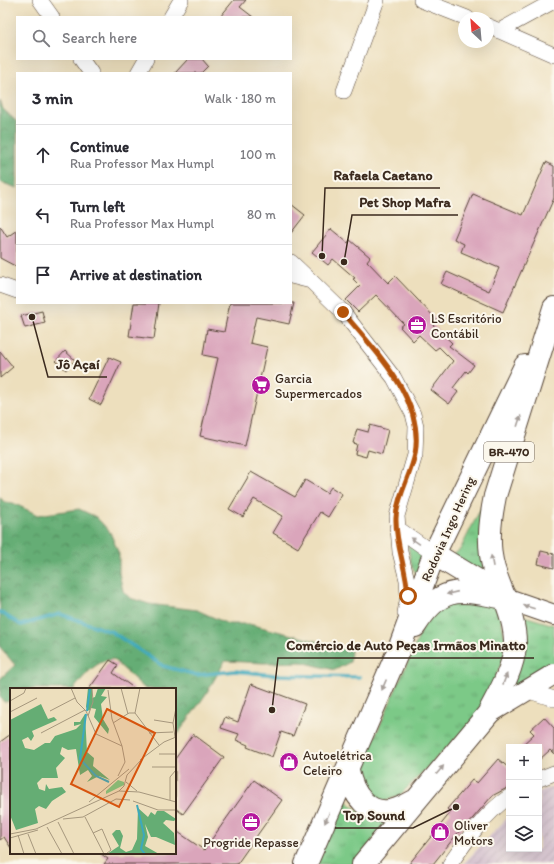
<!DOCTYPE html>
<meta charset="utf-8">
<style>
:root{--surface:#fff;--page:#f2f2f3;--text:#2b2b33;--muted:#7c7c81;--line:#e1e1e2}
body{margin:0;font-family:Itim,sans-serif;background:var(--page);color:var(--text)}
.controls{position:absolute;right:12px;bottom:12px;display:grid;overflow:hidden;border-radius:0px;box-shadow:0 4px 16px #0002}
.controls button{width:36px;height:36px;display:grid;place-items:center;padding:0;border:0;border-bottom:1px solid var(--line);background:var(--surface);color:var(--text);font:20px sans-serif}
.compass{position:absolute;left:458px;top:12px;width:36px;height:36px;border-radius:50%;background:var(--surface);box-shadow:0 4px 16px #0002;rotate:334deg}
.stop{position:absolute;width:12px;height:12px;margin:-9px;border:3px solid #b45309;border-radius:50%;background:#fff}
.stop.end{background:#b45309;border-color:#fff;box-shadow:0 1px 4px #0008}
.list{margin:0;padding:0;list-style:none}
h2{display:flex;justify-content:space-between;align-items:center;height:52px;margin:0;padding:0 16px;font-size:17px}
h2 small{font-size:13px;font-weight:400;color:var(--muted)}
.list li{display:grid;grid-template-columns:26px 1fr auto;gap:12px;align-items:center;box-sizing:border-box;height:60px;padding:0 16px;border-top:1px solid var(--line)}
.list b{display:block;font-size:15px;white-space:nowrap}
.list p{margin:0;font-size:13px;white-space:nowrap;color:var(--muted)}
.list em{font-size:13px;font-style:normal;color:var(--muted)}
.icon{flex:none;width:22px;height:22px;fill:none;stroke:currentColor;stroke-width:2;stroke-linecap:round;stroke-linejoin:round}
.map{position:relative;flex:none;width:554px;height:864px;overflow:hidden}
.search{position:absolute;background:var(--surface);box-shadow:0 4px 16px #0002;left:16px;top:16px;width:276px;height:44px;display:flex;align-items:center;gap:10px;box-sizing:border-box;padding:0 14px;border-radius:0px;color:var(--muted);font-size:15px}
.panel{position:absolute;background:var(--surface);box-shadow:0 4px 16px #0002;left:16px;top:72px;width:276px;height:232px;border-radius:0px}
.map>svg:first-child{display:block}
</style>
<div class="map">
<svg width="554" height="864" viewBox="0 0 554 864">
<defs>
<pattern id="industrial-furrows" width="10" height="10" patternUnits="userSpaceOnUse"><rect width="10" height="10" fill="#d1bdcc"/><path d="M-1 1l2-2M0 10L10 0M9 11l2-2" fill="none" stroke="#ab9aa5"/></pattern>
<pattern id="grass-tufts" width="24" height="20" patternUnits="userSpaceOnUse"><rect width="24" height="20" fill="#7cc987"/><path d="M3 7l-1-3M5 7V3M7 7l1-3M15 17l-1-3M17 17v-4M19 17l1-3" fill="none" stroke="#67a36e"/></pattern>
<pattern id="forest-crowns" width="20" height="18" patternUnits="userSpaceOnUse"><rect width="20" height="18" fill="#65ad74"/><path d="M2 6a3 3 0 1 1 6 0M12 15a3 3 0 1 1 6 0" fill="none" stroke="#548d5f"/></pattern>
</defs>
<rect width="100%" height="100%" fill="#fbf7ec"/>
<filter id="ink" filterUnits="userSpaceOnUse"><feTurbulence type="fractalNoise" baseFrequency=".025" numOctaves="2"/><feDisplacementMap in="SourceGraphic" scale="8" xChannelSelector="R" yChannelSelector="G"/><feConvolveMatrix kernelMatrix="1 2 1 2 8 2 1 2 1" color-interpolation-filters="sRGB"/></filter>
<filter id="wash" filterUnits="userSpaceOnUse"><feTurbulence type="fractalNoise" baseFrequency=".012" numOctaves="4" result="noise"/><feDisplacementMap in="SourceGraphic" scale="16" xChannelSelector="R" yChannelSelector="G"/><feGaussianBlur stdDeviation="0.9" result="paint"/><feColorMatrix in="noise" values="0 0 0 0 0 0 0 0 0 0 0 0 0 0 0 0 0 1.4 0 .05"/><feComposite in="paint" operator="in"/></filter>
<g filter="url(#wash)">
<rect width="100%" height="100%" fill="#eddfbd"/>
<!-- industrial -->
<path fill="url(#industrial-furrows)" d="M554,786v78h-91l46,-48v33h30v-57z"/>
<!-- grass -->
<path fill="url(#grass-tufts)" stroke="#5c7a52" d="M486,498c-4,27 -11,49 1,75l-37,-16 10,-7z
M408,545l17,11 -8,18 -5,-7z
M447,602l42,1 10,6 8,40 -26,64 -81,82c-26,13 -39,2 -39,-26l63,-144z
M520,615l34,10v37l-43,26z
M345,800l14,12 28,10 -33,42h-42z"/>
<!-- forest -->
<path fill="url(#forest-crowns)" stroke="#506c49" d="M0,101l3,8 14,13v66l-17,-6z
M0,497l4,5 9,1 25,12 41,-6 17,8 14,15 9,22v19l4,18 7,7 19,6 48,6 31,14h21l102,26 -1,12 -15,8 -34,-8 -37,1 -39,-2 -19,33 -31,44v-49h-30l-32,-30c-18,2 -29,17 -39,30h-63v12l-7,1 -4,-5v-18l15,-14 -15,-18z"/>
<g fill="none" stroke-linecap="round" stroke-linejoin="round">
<!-- stream -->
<path stroke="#3da9bc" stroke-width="3.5" d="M0,612l21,13 39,-11 52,18 51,34 34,9 38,-4 40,4 85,2"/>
</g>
<g id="blocks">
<!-- building -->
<path fill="#daa5bb" d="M234,0h12l-6,7 13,10h-33z
M188,59h14l6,7 -7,7h-26z
M546,162l8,4v32l-51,114 -62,-28 6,-12 42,19 10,-23 -38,-16 3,-8 -10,-5 19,-45 50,21z
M291,204l14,11 -14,18z
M0,226l7,11 10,-7v37l-17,-9z
M331,229l17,14 2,-3 20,17 -3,4 21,22 7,-7 42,44 -5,4 20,19 -3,3 25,19 -6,8 -2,-2 -13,17 5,4 -9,12 -18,-14 22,-29 -14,-14 -4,3 -16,-15 -6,6 -13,-14 4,-3 -28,-29 -18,17 -12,-12 14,-14 -7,-7 2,-1 -22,-19 -5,6 -16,-13z
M134,303h25l-5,36 -25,-3z
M230,303h64l-5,21 -33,-7 -6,26 17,4 -22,99 -45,-10 18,-78 -15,-3 4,-26 17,3z
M42,311l3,12 -20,5 -4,-12z
M0,351l13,16 -13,11z
M65,351l10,9 -9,10 -10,-9z
M109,357l12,5 -20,43 -12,-6z
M370,425l18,5 -6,24 -14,-4 -2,7 -11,-3 2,-10 -4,-1 4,-14 11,3z
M251,472l44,25 10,-17 22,13 4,-6 11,7 -14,23 -8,-5 -22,36 -25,-15 10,-17 -29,-17 -11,18 -14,-8z
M541,551l13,3v14l-16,-4z
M110,660l8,5 -5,8 22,16h-46z
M251,684l54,20 -12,32 -12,-4 -9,25 -25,-10 1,-2 -12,-5 3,-6 -18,-6 4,-11 13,5z
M544,717l10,11v26l-4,-4 -11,10v-13h-19l14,-13 -4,-4z
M11,734v114l-7,-11 -4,3v-98z
M193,734l31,23 -41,57 -8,-6v-49z
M285,753l10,4 -5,13 -10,-4z
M498,759l11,9v19l-17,9 -25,29 -2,-1 -32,40h-24l42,-52 -4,-3 25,-29 5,3z
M254,780l28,20 -45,64h-133l4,-5 -8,-6h75v-23l29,20z"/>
</g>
</g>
<g filter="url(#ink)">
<use href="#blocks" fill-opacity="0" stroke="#564536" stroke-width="1"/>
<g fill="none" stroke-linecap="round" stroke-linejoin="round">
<!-- minor casing -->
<g stroke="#564536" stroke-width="16">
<path id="minor" d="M40,0l12,17
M421,0l46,18
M171,17l10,-17
M488,26l66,29
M499,31l55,-30
M81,59l10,14
M138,73l8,-14
M344,91l33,-91
M291,262l19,18
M291,276l20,5 32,31 51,66 19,36 3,12 -1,29 -18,61 3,36 7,28 1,16 -3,17
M0,285l17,6
M397,528l37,26
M526,690l28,9
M539,779l15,-6
M450,864c17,-24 34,-50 59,-67"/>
</g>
<!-- major casing -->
<g stroke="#564536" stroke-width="22">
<path id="major" d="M505,598l49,17
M488,714l66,-40"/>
</g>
<!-- highway casing -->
<g stroke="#564536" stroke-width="24">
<path id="highway" d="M434,554l66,40
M415,626c27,-43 45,-36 90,-28
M348,770c4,24 21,49 49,39 6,-2 12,-5 17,-8
M306,864l93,-215 35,-95 91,-188
M363,864l125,-150c11,-21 25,-44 27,-68 1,-28 -13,-51 -21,-77 -7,-24 -4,-48 1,-73l59,-188"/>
</g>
<!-- minor -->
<use href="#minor" stroke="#fff" stroke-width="15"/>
<!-- major -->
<use href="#major" stroke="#fff" stroke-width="20"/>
<!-- highway -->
<use href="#highway" stroke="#fff" stroke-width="22"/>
</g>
<!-- one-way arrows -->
<defs><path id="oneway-solid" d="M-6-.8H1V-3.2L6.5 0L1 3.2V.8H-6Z"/></defs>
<g fill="#a79f9a">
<use href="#oneway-solid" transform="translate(519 421) rotate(-72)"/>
<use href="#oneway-solid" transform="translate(415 541) rotate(-146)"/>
<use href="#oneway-solid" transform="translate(492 561) rotate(-100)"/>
<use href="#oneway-solid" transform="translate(452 593) rotate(167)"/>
<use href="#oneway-solid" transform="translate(529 607) rotate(-163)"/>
<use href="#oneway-solid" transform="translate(505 679) rotate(-69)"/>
<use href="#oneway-solid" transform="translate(384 685) rotate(113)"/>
<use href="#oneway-solid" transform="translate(440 770) rotate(-50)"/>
<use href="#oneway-solid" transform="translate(327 818) rotate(114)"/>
</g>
</g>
<g fill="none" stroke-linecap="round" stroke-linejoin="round" filter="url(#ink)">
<!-- route -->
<path stroke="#b45309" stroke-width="5" d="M343,312c32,40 82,86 72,142 -4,21 -18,42 -19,64 -1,26 11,52 12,78"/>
</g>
<!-- icons -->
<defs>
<g id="office-disc" transform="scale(1)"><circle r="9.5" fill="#b5179e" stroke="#fbf7ec"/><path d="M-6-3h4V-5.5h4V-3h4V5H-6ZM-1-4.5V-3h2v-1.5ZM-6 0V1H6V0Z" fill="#fff"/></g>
<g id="supermarket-disc" transform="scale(1)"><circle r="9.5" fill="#b5179e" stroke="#fbf7ec"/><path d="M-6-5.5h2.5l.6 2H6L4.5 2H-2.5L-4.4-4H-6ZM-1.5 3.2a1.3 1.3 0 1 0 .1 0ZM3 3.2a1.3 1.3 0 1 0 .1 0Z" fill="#fff"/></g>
<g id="shop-disc" transform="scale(1)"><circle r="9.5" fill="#b5179e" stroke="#fbf7ec"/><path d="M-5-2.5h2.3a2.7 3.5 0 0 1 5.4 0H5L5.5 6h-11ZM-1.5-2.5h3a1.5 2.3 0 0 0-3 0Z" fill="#fff"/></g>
</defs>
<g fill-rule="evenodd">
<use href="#office-disc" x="417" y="325"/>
<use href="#supermarket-disc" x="261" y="385"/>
<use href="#shop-disc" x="289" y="762"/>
<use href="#office-disc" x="251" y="822"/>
<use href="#shop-disc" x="440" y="832"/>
</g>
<g text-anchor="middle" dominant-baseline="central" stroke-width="4" stroke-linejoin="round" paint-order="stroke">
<!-- shield labels -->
<rect fill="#fbf7ec" stroke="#75685c" stroke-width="1" x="484" y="442" width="50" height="20" rx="3"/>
<g font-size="12" font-weight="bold" fill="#3b2a1e">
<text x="509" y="452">BR-470</text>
</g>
<!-- poi labels -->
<g font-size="13" fill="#3b2a1e" stroke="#fbf7ec" text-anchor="start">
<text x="431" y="318">LS Escritório<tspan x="431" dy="15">Contábil</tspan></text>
<text x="275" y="378">Garcia<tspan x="275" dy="15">Supermercados</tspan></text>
<text x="303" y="755">Autoelétrica<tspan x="303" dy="15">Celeiro</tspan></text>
<text x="454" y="825">Oliver<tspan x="454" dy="15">Motors</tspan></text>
<text x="251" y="842" text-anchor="middle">Progride Repasse</text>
</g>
<!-- street labels -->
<g font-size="13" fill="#3b2a1e" stroke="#fbf7ec">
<text transform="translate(448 529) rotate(-66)">Rodovia Ingo Hering</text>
</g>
</g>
<!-- overview -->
<g transform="translate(10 688)">
<rect width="166" height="166" fill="#eddfbd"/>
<path d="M108,92l6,2v3l-18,9v-3z" fill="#7cc987"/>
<path d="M78,0h4v10l3,-1 3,-9h8l-5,8 6,1 -6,7 2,15 6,10 -1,5 -14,-17 2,-8 -5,-1 -2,3 -3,-4zM31,16l7,15 6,-2 3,3 -25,11 2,5 -3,5 -3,-4 -6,3 3,8 9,2 11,-7h5l5,-7 21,-7 5,-5 -7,2v-4h6l5,-8 2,38 7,6 -1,8 17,14 -11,-4 -12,6 5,-6 -4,-6 -8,5 -4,-26 -8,1 -6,-3 -2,7 5,4 -9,10 2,10h-16l-5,5 2,6 6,2 1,-7 3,5 13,-2 4,5 -14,9 -6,8 -7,-3 -4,3 3,14 -22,7 -6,-15v-95zM128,120l10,9 3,-5 4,3 2,-4h7l12,8 -2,2 -8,-1 -3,3 11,10 1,12 -19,-8h-5l-6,-13 3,13 -3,9 14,8h-52l12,-8 -7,-12 4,-4h4l3,6 -3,12 6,4 6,-2 5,-11z" fill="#65ad74"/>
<path fill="none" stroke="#3da9bc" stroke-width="2" d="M77,23l3,-23M76,26l-6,45 16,17 13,6M127,117l7,30 -3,14 4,5"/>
<path fill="none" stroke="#a6977d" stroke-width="1" d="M61,0l6,14 9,9 10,23 26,12 3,16 -7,14M111,0l7,26M98,2l4,29 10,27M0,13l14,-8 2,-5M40,23l25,-13M0,24l27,-14M125,25l24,32M125,25l5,-25M78,28l5,-14 -1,-14M144,32l19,3M103,35l16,-10h6M31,45l44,-23M139,45l24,-1M165,49l-2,-14 3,-15M166,53v17M149,66h16M130,72l24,-18 12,-5M142,79h24M116,94l11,9M109,103l20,1 37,10M160,112v-23l6,-7M123,113l25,9h18M79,114l40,-33M75,129l19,37M53,131l20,-2 33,-18 14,1M48,134l16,32M37,139l15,27M83,145l9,-4 9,21 -5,4M0,146l26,-5 83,-38 5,-5 3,-11 15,-16M18,146l8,20M8,147l6,19M0,150l28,-8"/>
<path fill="#d7540e" fill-opacity="0.15" stroke="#d7540e" stroke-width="2" d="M97,21l48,24 -36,74 -48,-23z"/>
<rect width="166" height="166" fill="none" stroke="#3b2a1e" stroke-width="2"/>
</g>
<!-- callouts -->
<path fill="none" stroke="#3b2a1e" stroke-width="1.5" d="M322 256L325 188H440M344 262L352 215H458M32 317L48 377H107M272 710L278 658H534M456 807L413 828H335"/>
<g fill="#3b2a1e" stroke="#fbf7ec" stroke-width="1.5">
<circle cx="322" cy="256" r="4"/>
<circle cx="344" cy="262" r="4"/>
<circle cx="32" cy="317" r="4"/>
<circle cx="272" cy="710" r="4"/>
<circle cx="456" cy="807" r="4"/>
</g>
<g font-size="14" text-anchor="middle" font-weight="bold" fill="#3b2a1e" stroke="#fbf7ec" stroke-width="4" stroke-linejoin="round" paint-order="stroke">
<text x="383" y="180">Rafaela Caetano</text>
<text x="405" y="207">Pet Shop Mafra</text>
<text x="78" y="369">Jô Açaí</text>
<text x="406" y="650">Comércio de Auto Peças Irmãos Minatto</text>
<text x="374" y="820">Top Sound</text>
</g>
</svg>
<div class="controls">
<button>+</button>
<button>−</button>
<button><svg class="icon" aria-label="layers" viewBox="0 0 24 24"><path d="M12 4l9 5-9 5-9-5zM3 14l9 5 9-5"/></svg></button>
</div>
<svg class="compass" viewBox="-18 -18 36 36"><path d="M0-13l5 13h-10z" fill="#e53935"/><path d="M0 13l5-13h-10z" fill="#7c7c81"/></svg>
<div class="stop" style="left:408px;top:596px"></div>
<div class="stop end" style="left:343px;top:312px"></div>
<div class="search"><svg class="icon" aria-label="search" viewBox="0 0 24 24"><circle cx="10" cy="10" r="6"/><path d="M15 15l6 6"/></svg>Search here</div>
<section class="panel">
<h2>3 min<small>Walk · 180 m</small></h2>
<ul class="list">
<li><svg class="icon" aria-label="ahead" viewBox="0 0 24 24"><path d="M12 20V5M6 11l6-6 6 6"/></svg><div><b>Continue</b><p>Rua Professor Max Humpl</p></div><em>100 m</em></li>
<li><svg class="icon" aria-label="left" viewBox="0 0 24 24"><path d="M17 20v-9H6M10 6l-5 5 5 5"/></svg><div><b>Turn left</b><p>Rua Professor Max Humpl</p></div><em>80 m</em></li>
<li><svg class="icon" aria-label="arrive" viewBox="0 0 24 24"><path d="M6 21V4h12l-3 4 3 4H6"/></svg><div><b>Arrive at destination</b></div></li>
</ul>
</section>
</div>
